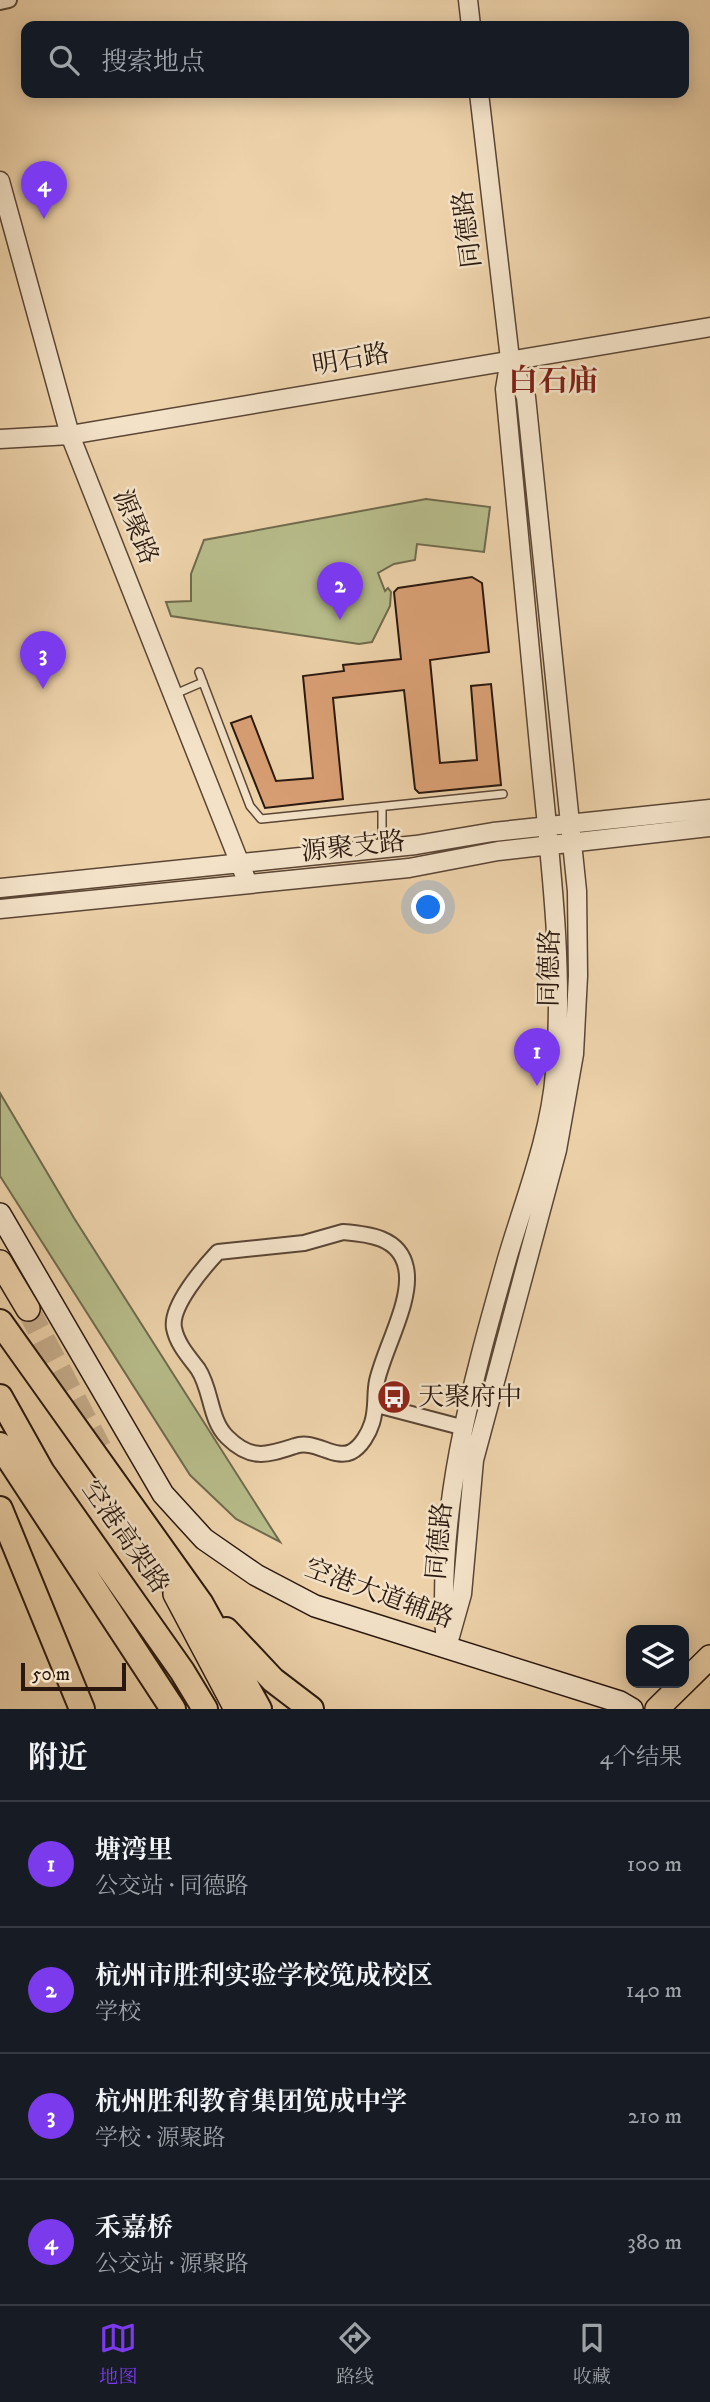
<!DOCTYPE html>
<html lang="zh">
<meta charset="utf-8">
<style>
:root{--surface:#171b24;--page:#242831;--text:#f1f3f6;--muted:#9ea1a6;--line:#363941;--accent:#7c3aed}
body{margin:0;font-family:"IM FELL DW Pica","Noto Serif SC",serif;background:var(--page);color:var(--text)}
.controls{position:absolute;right:21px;bottom:21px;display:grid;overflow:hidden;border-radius:14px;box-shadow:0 4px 18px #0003}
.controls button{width:63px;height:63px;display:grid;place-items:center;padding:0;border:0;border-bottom:2px solid var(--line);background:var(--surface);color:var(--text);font:35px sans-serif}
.scale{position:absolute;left:21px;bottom:18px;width:105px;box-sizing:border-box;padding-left:7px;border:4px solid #2a180e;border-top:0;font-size:19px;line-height:24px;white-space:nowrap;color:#2a180e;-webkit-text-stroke:5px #f3e2c8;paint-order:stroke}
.you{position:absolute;left:429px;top:908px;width:24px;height:24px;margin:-18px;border:5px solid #fff;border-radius:50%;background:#1a73e8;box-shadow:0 0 0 10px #1a73e833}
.badge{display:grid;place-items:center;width:46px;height:46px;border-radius:50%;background:var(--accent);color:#fff;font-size:23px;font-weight:700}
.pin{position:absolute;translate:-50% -58px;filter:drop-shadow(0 2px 4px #0008)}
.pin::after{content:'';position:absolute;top:37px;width:24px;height:21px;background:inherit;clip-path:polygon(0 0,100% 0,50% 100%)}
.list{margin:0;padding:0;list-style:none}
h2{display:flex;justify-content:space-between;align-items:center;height:91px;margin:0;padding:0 28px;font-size:30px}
h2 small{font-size:23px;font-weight:400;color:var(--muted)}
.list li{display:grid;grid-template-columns:46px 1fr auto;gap:21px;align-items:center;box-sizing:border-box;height:126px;padding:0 28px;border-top:2px solid var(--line)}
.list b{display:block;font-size:26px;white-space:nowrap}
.list p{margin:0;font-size:23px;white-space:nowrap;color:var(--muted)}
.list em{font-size:23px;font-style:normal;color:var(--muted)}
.icon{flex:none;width:38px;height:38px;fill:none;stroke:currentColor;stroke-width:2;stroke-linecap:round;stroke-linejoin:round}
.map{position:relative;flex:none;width:710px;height:1709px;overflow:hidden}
.search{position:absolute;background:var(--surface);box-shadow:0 4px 18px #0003;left:21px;right:21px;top:21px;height:77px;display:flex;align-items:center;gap:18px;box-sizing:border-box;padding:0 24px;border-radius:14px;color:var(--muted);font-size:26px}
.sheet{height:595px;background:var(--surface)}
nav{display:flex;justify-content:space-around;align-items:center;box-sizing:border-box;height:98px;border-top:2px solid var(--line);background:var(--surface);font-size:19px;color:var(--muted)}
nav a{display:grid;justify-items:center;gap:4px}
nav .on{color:var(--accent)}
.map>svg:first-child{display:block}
</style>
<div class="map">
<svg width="710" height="1709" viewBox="0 0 710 1709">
<rect width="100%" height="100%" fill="#edd2aa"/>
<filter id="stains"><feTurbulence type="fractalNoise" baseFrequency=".00286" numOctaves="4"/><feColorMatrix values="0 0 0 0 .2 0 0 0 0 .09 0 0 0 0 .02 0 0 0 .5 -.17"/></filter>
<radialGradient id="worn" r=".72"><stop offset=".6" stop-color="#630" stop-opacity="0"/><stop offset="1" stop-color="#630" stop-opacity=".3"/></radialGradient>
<!-- green -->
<path fill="#b7bc8a" stroke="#706a4c" stroke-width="2" d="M426,499l64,8 -6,45 -67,-8 -2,16 -21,4 -16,9 7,18 3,-3 3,4 -1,14 -18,36 -13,2 -188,-28 -5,-14 25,-1v-27l13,-34z
M0,1093l74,125 206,324 -44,-23 -46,-44 -190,-299z"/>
<!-- building -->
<path fill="#d99f74" stroke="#2a180e" stroke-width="2" d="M472,577l10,6 7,69 -59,8 10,103 37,-3 -6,-74 20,-2 10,101 -82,8 -4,-4 -11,-99 -71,8 10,101 -78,9 -34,-85 20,-7 25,65 37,-3 -10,-102 41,-5 -1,-6 58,-6 -7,-67 4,-4z"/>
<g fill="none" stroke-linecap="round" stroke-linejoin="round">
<!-- primary-tunnel -->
<path stroke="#c6ad8b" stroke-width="23" stroke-dasharray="23 11" stroke-linecap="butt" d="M28,1309l72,139
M151,1547l24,47"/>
<!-- service casing -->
<g stroke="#5b4635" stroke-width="10">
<path id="service" d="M199,672l51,134 11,13 242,-25
M175,694l28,-12
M382,807v41"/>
</g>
<!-- minor casing -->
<g stroke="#5b4635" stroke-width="18">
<path id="minor" d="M0,2l9,-2
M343,1232c25,2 57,5 63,36 7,32 -22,81 -29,113 -3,14 0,27 -5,42 -3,10 -11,24 -21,29 -17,8 -36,-13 -56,-6 -28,9 -44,15 -68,-9 -18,-18 -15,-47 -29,-68 -9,-12 -21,-25 -24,-41 -4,-22 30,-61 44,-76l86,-9z
M377,1405l84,22"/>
</g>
<!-- tertiary casing -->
<g stroke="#5b4635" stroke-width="21">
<path id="tertiary" d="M468,0l3,26
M0,181l70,254 178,449
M0,439l70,-4 640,-108
M0,888l416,-43 77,-13 217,-23
M0,909l409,-41 89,-17 212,-24
M449,1640l13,-46 12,-134 83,-310 17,-96 4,-78 -1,-85 -51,-494 -16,-38
M446,1648c-11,-133 25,-262 61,-389 18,-61 43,-123 48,-186 9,-102 -4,-206 -14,-307 -12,-126 -24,-251 -36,-377l5,-30 -31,-266"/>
</g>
<!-- secondary casing -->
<g stroke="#2a180e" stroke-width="24">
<path id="secondary" d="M0,1214l163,280 41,45 52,36 59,31 305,96 12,7"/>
</g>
<!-- primary casing -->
<g stroke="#2a180e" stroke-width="26">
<path id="primary" d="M0,1262l28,47
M175,1594l61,115
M657,1709l53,-52"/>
</g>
<!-- trunk casing -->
<g stroke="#2a180e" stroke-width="28">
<path id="trunk" d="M0,1322l201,282 58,105
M0,1397l42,75 140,199 23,38
M0,1445l173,264
M0,1509l82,200
M226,1630l47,50 38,29"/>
</g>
<!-- service -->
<use href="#service" stroke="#f3e2c8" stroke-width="7"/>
<!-- minor -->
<use href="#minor" stroke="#f3e2c8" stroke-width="14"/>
<!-- tertiary -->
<use href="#tertiary" stroke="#f3e2c8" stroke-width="18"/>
<!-- secondary -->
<use href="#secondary" stroke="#f3e2c8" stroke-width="21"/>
<!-- primary -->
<use href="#primary" stroke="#edd2aa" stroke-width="23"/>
<!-- trunk -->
<use href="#trunk" stroke="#edd2aa" stroke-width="24"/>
</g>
<!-- icons -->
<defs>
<g id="bus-disc" transform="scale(1.75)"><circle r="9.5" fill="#8f2418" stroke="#f3e2c8"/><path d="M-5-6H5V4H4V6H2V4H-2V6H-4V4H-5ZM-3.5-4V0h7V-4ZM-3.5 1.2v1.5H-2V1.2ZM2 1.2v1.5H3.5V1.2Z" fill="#fff"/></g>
</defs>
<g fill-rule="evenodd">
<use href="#bus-disc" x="394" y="1397"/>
</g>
<g text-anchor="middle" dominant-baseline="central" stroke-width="5" stroke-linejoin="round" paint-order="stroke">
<!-- street labels -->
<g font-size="26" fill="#2a180e" stroke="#f3e2c8">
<text transform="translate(468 229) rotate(-97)">同德路</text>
<text transform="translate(351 360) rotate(-10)">明石路</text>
<text transform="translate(135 527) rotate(68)">源聚路</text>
<text transform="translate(353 847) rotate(-6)">源聚支路</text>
<text transform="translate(550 968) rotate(-89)">同德路</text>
<text transform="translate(125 1537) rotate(55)">空港高架路</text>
<text transform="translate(440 1541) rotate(-85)">同德路</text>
<text transform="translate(379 1594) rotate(20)">空港大道辅路</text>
</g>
<!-- poi labels -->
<g font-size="26" fill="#2a180e" stroke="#f3e2c8" text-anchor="start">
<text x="418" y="1397">天聚府中</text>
</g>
<!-- quarter labels -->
<g font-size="30" font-weight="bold" fill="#7a1f14" stroke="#f3e2c8">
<text x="553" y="381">白石庙</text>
</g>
</g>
<rect width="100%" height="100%" filter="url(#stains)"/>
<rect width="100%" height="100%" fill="url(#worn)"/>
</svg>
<div class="controls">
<button><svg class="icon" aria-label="layers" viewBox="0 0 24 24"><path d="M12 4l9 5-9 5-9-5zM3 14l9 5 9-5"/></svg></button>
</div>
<div class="scale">50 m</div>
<div class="you"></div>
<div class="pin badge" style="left:537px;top:1086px">1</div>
<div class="pin badge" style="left:340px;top:620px">2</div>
<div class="pin badge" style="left:43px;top:689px">3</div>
<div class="pin badge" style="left:44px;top:219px">4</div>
<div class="search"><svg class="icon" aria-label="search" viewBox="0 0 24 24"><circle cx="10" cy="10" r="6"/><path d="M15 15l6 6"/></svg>搜索地点</div>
</div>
<section class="sheet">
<h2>附近<small>4个结果</small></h2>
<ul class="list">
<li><span class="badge">1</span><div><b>塘湾里</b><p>公交站 · 同德路</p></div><em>100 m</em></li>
<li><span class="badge">2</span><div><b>杭州市胜利实验学校笕成校区</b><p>学校</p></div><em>140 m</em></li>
<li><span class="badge">3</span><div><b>杭州胜利教育集团笕成中学</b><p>学校 · 源聚路</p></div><em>210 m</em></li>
<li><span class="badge">4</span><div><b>禾嘉桥</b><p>公交站 · 源聚路</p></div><em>380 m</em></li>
</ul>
</section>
<nav>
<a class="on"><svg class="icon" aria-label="map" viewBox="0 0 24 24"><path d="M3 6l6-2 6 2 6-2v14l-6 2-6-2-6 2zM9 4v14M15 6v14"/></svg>地图</a>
<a><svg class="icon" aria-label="directions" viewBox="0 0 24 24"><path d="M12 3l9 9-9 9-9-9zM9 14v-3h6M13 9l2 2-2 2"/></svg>路线</a>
<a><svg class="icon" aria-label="saved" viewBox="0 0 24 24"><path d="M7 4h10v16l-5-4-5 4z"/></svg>收藏</a>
</nav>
